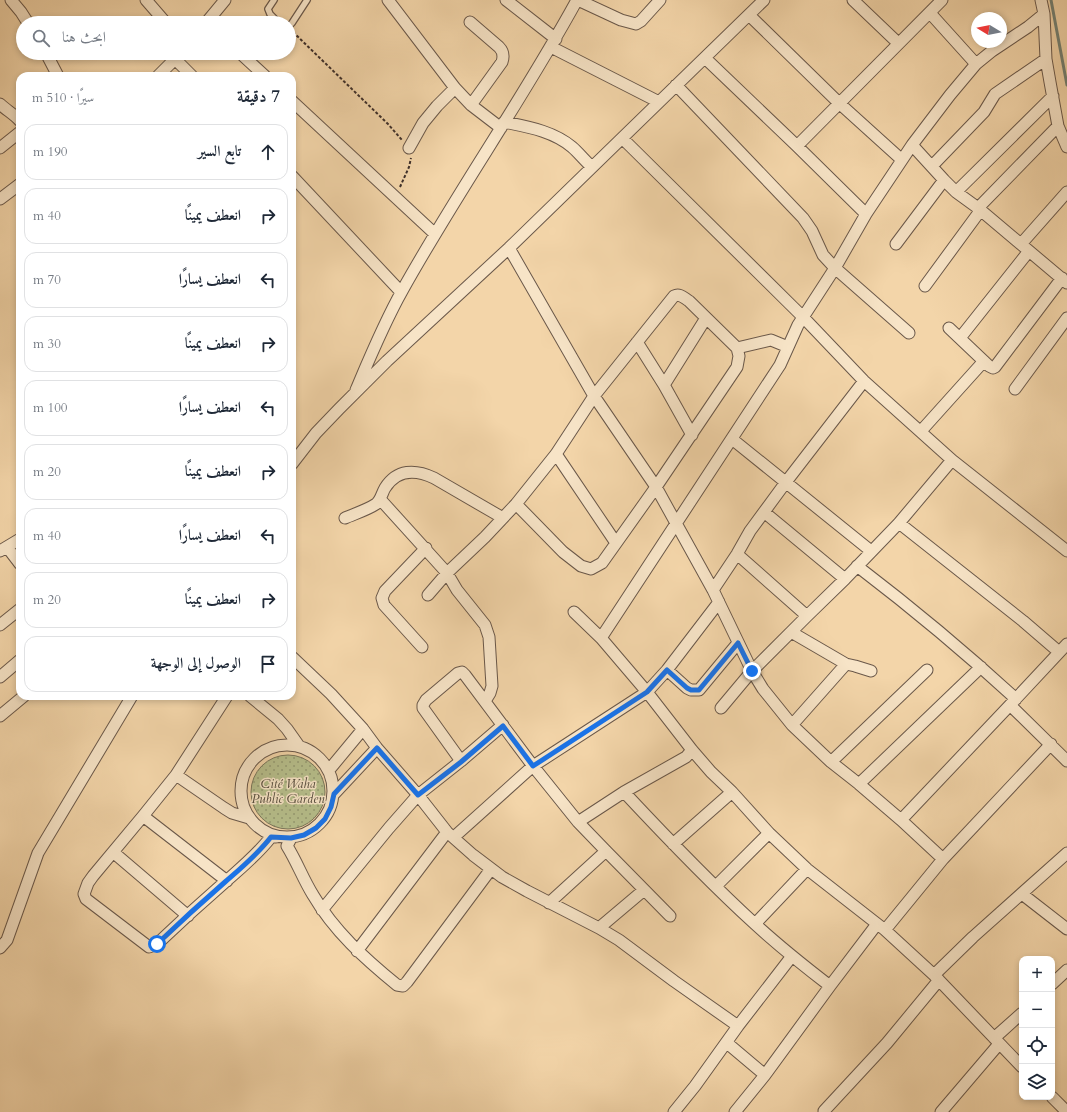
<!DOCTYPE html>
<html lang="ar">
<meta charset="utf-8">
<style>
:root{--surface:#fff;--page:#f6f6f7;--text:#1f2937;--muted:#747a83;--line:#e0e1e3}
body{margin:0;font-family:Cardo,Amiri,serif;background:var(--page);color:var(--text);direction:rtl}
.controls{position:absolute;right:12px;bottom:12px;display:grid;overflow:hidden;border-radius:8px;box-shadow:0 2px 6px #0003}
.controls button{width:36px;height:36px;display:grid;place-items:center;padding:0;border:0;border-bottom:1px solid var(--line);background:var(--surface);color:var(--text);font:20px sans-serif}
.compass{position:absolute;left:971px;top:12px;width:36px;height:36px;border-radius:50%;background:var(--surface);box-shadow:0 2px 6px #0003;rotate:280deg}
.stop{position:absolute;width:12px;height:12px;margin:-9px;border:3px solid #1a73e8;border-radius:50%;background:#fff}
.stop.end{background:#1a73e8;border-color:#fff;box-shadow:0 1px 4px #0008}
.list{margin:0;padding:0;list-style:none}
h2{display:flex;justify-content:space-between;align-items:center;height:52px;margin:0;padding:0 16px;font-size:17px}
h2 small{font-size:13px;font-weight:400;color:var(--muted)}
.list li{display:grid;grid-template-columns:26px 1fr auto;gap:12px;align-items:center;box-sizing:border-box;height:56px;margin:0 8px 8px;padding:0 8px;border:1px solid var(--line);border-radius:12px}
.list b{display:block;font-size:15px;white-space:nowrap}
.list em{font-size:13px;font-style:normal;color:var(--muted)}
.icon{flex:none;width:22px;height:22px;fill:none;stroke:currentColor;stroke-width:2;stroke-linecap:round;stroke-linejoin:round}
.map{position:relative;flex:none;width:1067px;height:1112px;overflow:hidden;direction:ltr}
.search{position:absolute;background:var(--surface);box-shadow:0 2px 6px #0003;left:16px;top:16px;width:280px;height:44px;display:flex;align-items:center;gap:10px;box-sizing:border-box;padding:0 14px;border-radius:22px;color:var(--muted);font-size:15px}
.panel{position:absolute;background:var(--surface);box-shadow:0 2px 6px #0003;left:16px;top:72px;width:280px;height:628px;border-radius:12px;direction:rtl}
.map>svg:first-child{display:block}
</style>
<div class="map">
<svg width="1067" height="1112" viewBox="0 0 1067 1112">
<defs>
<pattern id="park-dots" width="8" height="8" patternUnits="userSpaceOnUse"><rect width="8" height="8" fill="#b6be8b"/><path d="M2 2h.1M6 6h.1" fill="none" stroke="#959b72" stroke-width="1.8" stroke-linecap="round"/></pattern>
</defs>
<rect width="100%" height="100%" fill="#f3d5a9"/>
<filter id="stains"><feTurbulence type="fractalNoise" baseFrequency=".005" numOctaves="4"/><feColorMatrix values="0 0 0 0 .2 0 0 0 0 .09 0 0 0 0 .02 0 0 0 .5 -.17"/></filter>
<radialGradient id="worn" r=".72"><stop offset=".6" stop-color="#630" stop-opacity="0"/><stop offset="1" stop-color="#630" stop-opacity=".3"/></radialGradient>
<!-- park -->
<path fill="url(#park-dots)" stroke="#7a765a" d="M251 792a37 37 0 1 1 74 0a37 37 0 1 1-74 0Z"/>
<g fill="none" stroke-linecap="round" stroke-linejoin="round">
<!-- stream -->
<path stroke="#758275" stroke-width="3" d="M1051,0l16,85"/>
<!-- service casing -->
<g stroke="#6a584a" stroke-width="8">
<path id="service" d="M274,0l-6,9 2,5 9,9
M289,26l3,-3 15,-23"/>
</g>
<!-- minor casing -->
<g stroke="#6a584a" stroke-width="13">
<path id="minor" d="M11,0l10,12 7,11
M146,0l20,23
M388,0l67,88 16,17 30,23
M506,0l50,39
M578,0l43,20 15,4 5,-3 19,-21
M853,0l45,43
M1041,0l3,14 2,45 4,23 8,44 9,21
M930,13l46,51
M749,15l90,88 63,57
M470,22l29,25c4,4 5,9 3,15l-31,43
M206,23l19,-23
M551,47l108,55
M46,53l12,23
M240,53l25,23
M705,58l92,88 69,68
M175,59l17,17
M158,76l17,-17 5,-6
M676,85l127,133 9,13 11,24 12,13 74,65
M292,101l143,133
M0,104c6,6 14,10 20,17
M504,122c24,5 49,9 68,25 7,6 13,14 20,20
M622,138l181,179 61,64 88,79 115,91
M912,145l32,35 12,12 22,16 89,75
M797,146l145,-146
M0,148l20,-16
M409,148l14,-25 14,-17 18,-18
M932,166l52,-54 11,-18 51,-35
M292,176l109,116
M956,192l97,-96
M0,199l20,-15
M978,208l80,-82
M896,244l48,-64
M1021,244l46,-52
M509,248l85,148 62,91 57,103 39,81 11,18 29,36 39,37 28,22 42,36 42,39
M925,286l55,-75
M949,328l40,38 4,2 2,-1 67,-89
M960,338l69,-87
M637,342l27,43 28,50
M737,348l34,-8 17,7
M664,385l42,-67
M1015,389l52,-71
M356,390c14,-33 28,-67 46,-99 55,-99 121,-192 175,-291
M921,431l63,-70
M732,439l139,112
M556,454l60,89
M292,464l24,-31 23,-24 48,-48 122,-113 255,-248
M380,499l67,74 10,17 28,35 4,12 3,49 -2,7 -5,8
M764,512l81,67
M345,518c9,-4 22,-8 31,-14 5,-4 6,-11 9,-16 12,-19 30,-19 49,-10l69,40
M899,523l124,98 36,31
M7,547l13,17
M0,551l20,-12
M737,554l70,62
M857,566c55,42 108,86 159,133
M713,590l24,-36 13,-23 36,-49 78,-101
M428,595l19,-22 38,-36 31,-33 40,-50 38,-58 80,-100c6,-3 10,2 15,5l48,47 2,8 -2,11 -81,120 -54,76 -11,6 -10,-3 -18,-14 -47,-48
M574,612l27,26 46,54 45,58 19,22 21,20 37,41 38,36 78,61 49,45 88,92
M0,625l20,-16
M791,632l55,32 9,2 16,5
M601,638l179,-273 18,-40 37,-57 31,-54 46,-69 38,-50 26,-31 16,-13 36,-24 16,-13
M422,647l-38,-42 -2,-7 3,-7 41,-43
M292,657l39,37 32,35 14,19 41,47 29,37 26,23 29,22 25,14 72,37 20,12 55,41 64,45
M667,670l20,18 4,2h8l39,-47
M0,677l20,-17
M227,696l-51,79 -33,41 -50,60 -5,7 -4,11 2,5 63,48 8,-3c22,-21 45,-42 68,-62 16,-14 32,-27 46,-45h5
M250,696l28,23 9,10 12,17
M1010,705l57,56
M721,708l31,-37 55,-55 38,-37 54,-56 53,-63
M0,716l24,-20
M792,725l54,-61
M241 791a46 46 0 1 1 92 0a46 46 0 1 1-92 0Z
M461,761l-38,-53v-3l3,-5 32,-27 4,-1 3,3 68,91 45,56 28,29 64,65
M831,762l96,-92
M329,770l34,-41
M176,775l48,33 8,5 17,5
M859,784l122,-117
M624,792c42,45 85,90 131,132 24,22 49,42 75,62
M334,794l43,-46
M143,816l84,65
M901,820l109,-115 57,-61
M578,822l46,-30 62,-35 6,-7
M454,837l79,-71 114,-74 20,-22 52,-68
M291,838l-4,8c10,16 16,33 26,49 21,36 52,64 84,90l6,1 4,-4 84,-113
M673,844l59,-52
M113,852l75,64
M716,886l53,-53
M1022,894l45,35
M549,903l57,-52
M322,910l67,-82 29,-33 43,-34 42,-36
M755,924l52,-55
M599,928l45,-38
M885,930l58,-71 108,-115
M0,948l7,-8 31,-87 94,-157
M357,951l90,-119
M934,975l39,-38 94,-84
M1052,984l15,-14
M994,1038l8,-7 20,-18
M727,1043l38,32
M1052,1097l15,15
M824,1111l63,-68 52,-63
M674,1112l21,-26 43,-60 54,-70
M735,1112l30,-37 65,-89 47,-62
M941,1112l58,-68"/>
</g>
<!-- path -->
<path stroke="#3d2f2a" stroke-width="2" stroke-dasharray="3 2" stroke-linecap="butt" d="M293,32l95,92 14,16
M400,187l9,-20 2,-9"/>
<!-- service -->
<use href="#service" stroke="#f7e4c7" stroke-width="5.5"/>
<!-- minor -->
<use href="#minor" stroke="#f7e4c7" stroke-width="11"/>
</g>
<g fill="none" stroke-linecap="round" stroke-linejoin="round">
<!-- route -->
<path stroke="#1a73e8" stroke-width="5" d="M157,944c22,-21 45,-42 68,-62 16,-14 32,-27 46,-45l20,1 13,-3 12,-7 9,-9 6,-12 3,-13 43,-46 41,47 43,-33 42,-36 30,40 114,-74 20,-22 20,18 4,2h8l39,-47 14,28"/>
</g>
<g text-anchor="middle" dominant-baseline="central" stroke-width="3" stroke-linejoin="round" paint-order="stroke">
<!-- park labels -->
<g font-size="13" font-style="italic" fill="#554c3d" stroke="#f7e4c7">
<text x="288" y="784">Cité Waha<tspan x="288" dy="15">Public Garden</tspan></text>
</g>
</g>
<rect width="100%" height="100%" filter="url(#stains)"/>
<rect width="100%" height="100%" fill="url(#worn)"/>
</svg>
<div class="controls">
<button>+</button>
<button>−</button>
<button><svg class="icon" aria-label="locate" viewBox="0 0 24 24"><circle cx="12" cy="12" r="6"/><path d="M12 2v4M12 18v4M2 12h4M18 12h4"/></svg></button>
<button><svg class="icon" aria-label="layers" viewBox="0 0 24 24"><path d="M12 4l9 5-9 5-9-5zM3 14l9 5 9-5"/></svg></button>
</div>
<svg class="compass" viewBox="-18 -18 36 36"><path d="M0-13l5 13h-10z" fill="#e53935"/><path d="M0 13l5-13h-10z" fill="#747a83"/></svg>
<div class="stop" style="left:157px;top:944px"></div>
<div class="stop end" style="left:752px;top:671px"></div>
<div class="search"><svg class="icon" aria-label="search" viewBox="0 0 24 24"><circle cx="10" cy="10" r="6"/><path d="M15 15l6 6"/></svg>ابحث هنا</div>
<section class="panel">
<h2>7 دقيقة<small>سيرًا · 510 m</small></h2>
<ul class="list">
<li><svg class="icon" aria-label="ahead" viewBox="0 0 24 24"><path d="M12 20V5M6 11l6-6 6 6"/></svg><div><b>تابع السير</b></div><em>190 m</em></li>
<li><svg class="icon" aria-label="right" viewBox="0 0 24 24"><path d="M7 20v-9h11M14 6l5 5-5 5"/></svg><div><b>انعطف يمينًا</b></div><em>40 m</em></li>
<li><svg class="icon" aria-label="left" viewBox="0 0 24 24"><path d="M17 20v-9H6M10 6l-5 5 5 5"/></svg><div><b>انعطف يسارًا</b></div><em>70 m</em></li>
<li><svg class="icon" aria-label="right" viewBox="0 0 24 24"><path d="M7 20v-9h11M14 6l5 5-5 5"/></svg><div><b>انعطف يمينًا</b></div><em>30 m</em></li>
<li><svg class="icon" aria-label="left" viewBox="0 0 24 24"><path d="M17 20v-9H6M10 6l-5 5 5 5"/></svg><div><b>انعطف يسارًا</b></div><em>100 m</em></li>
<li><svg class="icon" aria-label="right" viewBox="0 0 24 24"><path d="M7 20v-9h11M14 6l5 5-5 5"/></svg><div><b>انعطف يمينًا</b></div><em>20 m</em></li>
<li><svg class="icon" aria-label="left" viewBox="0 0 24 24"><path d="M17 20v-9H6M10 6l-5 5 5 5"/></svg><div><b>انعطف يسارًا</b></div><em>40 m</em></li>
<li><svg class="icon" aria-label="right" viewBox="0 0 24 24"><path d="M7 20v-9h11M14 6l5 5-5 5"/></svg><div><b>انعطف يمينًا</b></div><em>20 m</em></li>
<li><svg class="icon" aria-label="arrive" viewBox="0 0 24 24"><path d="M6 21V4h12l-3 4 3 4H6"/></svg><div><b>الوصول إلى الوجهة</b></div></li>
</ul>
</section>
</div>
